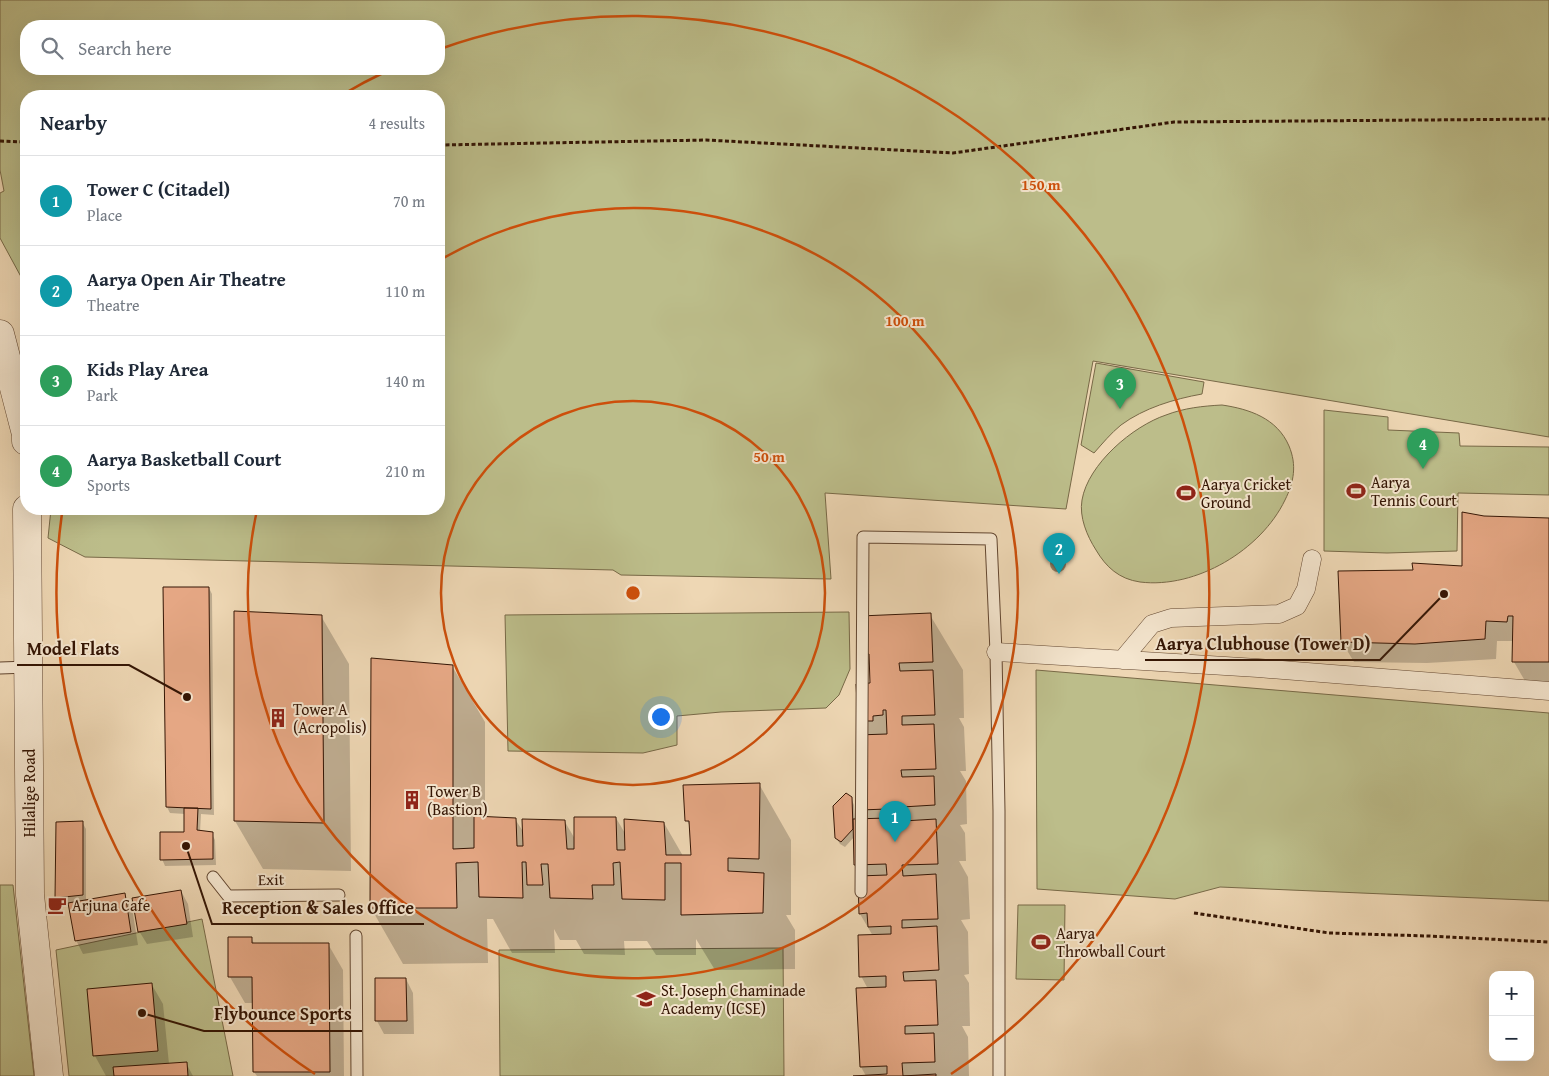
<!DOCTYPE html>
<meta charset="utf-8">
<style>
:root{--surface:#fff;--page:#f2f2f3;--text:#1f2937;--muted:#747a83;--line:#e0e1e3;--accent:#8f2418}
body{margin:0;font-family:"Gentium Book Plus",serif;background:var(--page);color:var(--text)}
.controls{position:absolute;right:15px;bottom:15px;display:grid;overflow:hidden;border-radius:10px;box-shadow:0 5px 20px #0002}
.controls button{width:45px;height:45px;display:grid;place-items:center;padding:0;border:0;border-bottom:1px solid var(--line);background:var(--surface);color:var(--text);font:25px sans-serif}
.you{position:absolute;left:660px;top:716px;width:18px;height:18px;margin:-12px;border:4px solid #fff;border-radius:50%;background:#1a73e8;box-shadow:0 0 0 8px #1a73e833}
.badge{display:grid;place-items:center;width:32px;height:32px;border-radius:50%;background:var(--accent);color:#fff;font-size:16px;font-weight:700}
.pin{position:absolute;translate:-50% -41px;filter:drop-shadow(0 1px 2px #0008)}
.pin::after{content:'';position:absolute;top:26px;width:18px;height:15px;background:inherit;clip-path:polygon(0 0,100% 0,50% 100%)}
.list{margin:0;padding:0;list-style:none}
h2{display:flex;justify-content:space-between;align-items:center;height:65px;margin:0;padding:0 20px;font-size:21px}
h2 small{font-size:16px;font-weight:400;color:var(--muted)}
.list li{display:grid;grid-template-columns:32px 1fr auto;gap:15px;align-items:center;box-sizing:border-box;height:90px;padding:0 20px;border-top:1px solid var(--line)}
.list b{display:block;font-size:19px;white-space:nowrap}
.list p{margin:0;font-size:16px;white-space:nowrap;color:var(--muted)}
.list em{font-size:16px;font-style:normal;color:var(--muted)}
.icon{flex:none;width:28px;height:28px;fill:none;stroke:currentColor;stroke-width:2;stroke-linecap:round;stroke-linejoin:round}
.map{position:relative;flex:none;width:1549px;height:1076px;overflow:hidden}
.search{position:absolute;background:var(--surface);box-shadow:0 5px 20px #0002;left:20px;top:20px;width:425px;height:55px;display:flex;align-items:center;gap:12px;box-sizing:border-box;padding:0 18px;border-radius:20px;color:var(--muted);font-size:19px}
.panel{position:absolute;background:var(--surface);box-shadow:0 5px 20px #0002;left:20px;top:90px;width:425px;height:425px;border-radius:20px}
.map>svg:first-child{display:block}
</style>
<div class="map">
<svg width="1549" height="1076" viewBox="0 0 1549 1076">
<rect width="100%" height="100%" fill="#eed7b4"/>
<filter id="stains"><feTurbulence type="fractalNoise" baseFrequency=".004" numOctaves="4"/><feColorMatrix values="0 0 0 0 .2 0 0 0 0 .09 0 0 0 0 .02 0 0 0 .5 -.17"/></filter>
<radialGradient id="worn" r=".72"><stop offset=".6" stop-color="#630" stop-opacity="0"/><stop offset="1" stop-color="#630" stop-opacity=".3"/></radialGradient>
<!-- green -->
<path fill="#bcbd8a" stroke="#786947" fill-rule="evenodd" d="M0,0h1549v437l-456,-76 -27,148 -241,-16 6,86 -210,-4 -8,-5 -528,-13 -37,-19 3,-29h388v-413h-413v190l-26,-48v-45l4,-2 -4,-21zM26,26h413v43h-413z
M1096,363l108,19 -2,12c-28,5 -58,14 -81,31 -10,8 -19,19 -27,28l-13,-8z
M1222,405c27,4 55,13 67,41 8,19 5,36 -4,54 -24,50 -89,89 -145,82 -21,-3 -34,-15 -44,-32 -9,-14 -17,-33 -14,-50 6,-36 51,-74 84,-85 18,-7 37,-9 56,-10z
M1324,410l64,7v13l71,3 1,13 89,1v48l-91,-2 -1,58 -70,2 -63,-2z
M849,612l1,57 -11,26 -13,13 -105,4 -44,4v29l-34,8 -135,-2 -3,-136z
M1036,670l513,43v188l-329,-14 -45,12 -138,-10z
M0,885h13l21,191h-34z
M1018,905h47l-1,75 -48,-1z
M202,919l31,157h-164l-13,-126z
M783,948l1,128h-284l-1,-126z"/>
<!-- shadow -->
<path fill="#0003" d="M1484,517l65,2v163l-24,-1 -11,-19v-21h-17l-1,18 -69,4 -73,-1 -12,-20 -2,-69 74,-2 49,-3z
M209,588l3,6 2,221 -13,-1 -1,18 12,2 3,6 1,25 -51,1 -3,-7 23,-26v-19l-15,-1 -3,-6z
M930,615l33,55 1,48h-5l5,9 2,44h-6l6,10 1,43 -7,1 5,8 1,28h-7l9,16 2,42 -9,1 7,12 1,42 -5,1 5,8 1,43h-8l6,11 1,39h-112h9l-5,-9 7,-78 -7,-13 12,-40 -13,-22 -6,-77 -9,10 -5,-3 -4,-6 15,-40 3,7 1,15 6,-10 -2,-89 12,-37 -1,-17 -7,-13z
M321,616l28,48 2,207 -88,-2 -28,-48z
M452,666l33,56v95l30,2 9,14 41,-11 10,17 41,-21 10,17 38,-12 19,33h9l-1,-28 -4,-7 72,-37 32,56v75h-5l9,15v39l-80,1 -19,-31v16h-40l-9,-14h-23l1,14 -41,-1 -8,-14h-16l-6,-11 1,24h-43l-19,-34h-6l1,44 -85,1 -32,-56z
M82,822l4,7v72l38,-6 8,13 6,37 -55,9 -7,-14 -6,-38 -11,2 -3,-7z
M181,891l7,13 5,33 -46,7 -8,-13z
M251,938l4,7 73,-1 15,26 1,106h-87l-3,-4v-69h-9l-15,-26z
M406,979l7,14 1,41h-30l-7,-13z
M152,985l11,19 6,60 17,-1 7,13h-87l-11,-20 -6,-66z"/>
<!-- building -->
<path fill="#e5a784" stroke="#341504" d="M1462,512l22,4 65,2v144h-37l1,-46h-5l-1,6 -21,-1 -1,18 -70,5 -74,-2 -3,-71 75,-1 -1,-7 50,3z
M163,587h46l2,222 -45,-2z
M234,611l88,4 2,208 -90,-2z
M931,613l2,49 -34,1 1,8 33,-1 2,45 -33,1v9l32,-1 2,45 -35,1 1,7 32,-1 1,29 -33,2 1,14 33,-2 2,45 -36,1 1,11 33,-2 2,45 -36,1v8l35,-2 2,44 -36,2 1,9 32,-1 2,45 -33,1v8l29,-1 1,29 -33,1 1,13 33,-2v2h-83l34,-2v-8l-27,1 -4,-79 30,-1v-11l-27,1 -1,-42 33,-1v-8l-23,1 -1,-14 -8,1 -1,-38 29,-1 -1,-11 -32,1 -1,-46 34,-1v-9l-27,1 -3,-75 30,-1 -1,-24h-3v5l-10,1v5h-15l-2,-37 14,-1 -1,-29h-8l-1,-38z
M371,658l82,7v184l21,-1v-32l42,2 1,28h6l-1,-27 43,1 2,29h7v-32h42l1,33h8l-1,-31 40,3 2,33h25l-2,-34h-4l-2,-36 77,-2 -1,76 -31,-1v13l36,2 -1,40 -82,2v-52h-16v37l-43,-1 -2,-37 -7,1 1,22h-22l1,14 -43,-1 -2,-34h-7l2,21h-16l-1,-23h-4l1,36 -44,-1 -1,-35 -22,1 1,45h-87z
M846,793l6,4 1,32 -12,13 -6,-4 -2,-32z
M184,808h14l-1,22 16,2v27l-53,1v-28h24z
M83,821v74l-28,3 1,-76z
M181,890l6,34 -49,8 -6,-34z
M125,893l6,39 -56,9 -7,-38z
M228,937h24v6h77l1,129h-77l-1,-95h-24z
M375,978h31l1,43h-32z
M152,983l6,68 -65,5 -6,-67z
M187,1062l1,14h-74l-1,-9z"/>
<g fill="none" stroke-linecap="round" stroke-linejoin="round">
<!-- service casing -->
<g stroke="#624630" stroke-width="13">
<path id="service" d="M0,668l28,-1
M213,877l15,19 111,-1
M861,892l2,-355 128,2 5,113 3,159v265
M356,936l1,140"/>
</g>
<!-- pedestrian casing -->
<g stroke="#624630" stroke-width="19">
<path id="pedestrian" d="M996,652l262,16 291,23
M1122,660l30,-36 19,-6 108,-4 18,-8 9,-17 6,-30"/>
</g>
<!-- tertiary casing -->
<g stroke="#624630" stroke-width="29">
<path id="tertiary" d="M0,334l26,100v7
M27,509l3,386 19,181"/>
</g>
<!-- path -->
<path stroke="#341504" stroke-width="3" stroke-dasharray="4 2.5" stroke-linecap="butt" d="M0,141l26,1
M439,145l267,-5 247,13 221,-31 375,-3
M1194,913l135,20 99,3 121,6"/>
<!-- service -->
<use href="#service" stroke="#f4e5ce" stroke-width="11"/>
<!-- pedestrian -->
<use href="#pedestrian" stroke="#f4e5ce" stroke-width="18"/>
<!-- tertiary -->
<use href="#tertiary" stroke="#f4e5ce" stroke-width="28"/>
</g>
<!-- trees -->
<circle fill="#9e8869" cx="1058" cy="564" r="8"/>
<!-- distance rings -->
<g fill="none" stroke="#cd4f0b" stroke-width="2.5">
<circle cx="633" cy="593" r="192"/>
<path d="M440 260A385 385 0 1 1 257 510"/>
<path d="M315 1074A577 577 0 0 1 62 513M340 96A577 577 0 0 1 389 70M440 49A577 577 0 0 1 951 1074"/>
</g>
<!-- icons -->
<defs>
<g id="stadium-bare" transform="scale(1.5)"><path d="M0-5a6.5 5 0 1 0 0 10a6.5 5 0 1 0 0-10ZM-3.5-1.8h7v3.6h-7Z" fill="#8f2418" stroke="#f4e5ce" stroke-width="2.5" paint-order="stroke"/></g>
<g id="building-bare" transform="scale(1.5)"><path d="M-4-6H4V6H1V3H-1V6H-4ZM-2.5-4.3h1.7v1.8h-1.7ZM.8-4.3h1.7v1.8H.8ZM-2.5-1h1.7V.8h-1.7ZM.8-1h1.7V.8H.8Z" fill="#8f2418" stroke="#f4e5ce" stroke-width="2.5" paint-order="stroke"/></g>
<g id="cafe-bare" transform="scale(1.5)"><path d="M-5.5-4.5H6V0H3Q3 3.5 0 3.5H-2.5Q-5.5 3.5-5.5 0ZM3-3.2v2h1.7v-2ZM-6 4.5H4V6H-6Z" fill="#8f2418" stroke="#f4e5ce" stroke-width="2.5" paint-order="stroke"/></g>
<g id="school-bare" transform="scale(1.5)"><path d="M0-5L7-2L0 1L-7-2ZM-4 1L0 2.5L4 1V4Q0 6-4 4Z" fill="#8f2418" stroke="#f4e5ce" stroke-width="2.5" paint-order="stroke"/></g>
</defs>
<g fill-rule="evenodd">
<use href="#stadium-bare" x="1356" y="491"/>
<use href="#stadium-bare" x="1186" y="493"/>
<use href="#building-bare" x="278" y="718"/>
<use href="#building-bare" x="412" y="800"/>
<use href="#cafe-bare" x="57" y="905"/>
<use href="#stadium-bare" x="1041" y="942"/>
<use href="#school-bare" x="646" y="999"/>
</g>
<g text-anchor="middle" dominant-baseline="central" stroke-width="4" stroke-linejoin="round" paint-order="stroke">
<!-- poi labels -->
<g font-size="16" fill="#341504" stroke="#f4e5ce" text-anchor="start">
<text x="1371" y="482">Aarya<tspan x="1371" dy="18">Tennis Court</tspan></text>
<text x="1201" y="484">Aarya Cricket<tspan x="1201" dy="18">Ground</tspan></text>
<text x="293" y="709">Tower A<tspan x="293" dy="18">(Acropolis)</tspan></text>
<text x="427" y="791">Tower B<tspan x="427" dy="18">(Bastion)</tspan></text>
<text x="72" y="905">Arjuna Cafe</text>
<text x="1056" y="933">Aarya<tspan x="1056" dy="18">Throwball Court</tspan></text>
<text x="661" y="990">St. Joseph Chaminade<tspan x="661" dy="18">Academy (ICSE)</tspan></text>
</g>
<!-- street labels -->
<g font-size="16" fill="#341504" stroke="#f4e5ce">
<text transform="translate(29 793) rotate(-90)">Hilalige Road</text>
<text transform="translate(271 879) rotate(-1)">Exit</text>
</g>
</g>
<circle cx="633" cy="593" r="8" fill="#cd4f0b" stroke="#f4e5ce" stroke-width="2.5"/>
<g font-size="15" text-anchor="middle" font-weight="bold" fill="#cd4f0b" stroke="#f4e5ce" stroke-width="4" stroke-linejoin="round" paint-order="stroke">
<text x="1041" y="190">150 m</text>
<text x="905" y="326">100 m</text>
<text x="769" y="462">50 m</text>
</g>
<!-- callouts -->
<path fill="none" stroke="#341504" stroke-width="2" d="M1444 594L1380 660H1145M187 697L129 665H17M186 846L212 924H424M142 1013L204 1031H362"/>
<g fill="#341504" stroke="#f4e5ce" stroke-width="2">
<circle cx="1444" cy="594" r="5"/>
<circle cx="187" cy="697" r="5"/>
<circle cx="186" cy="846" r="5"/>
<circle cx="142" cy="1013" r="5"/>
</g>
<g font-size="18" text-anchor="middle" font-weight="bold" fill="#341504" stroke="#f4e5ce" stroke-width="4" stroke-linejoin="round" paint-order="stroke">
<text x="1263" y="650">Aarya Clubhouse (Tower D)</text>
<text x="73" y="655">Model Flats</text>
<text x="318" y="914">Reception &amp; Sales Office</text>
<text x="283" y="1020">Flybounce Sports</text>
</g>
<rect width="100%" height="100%" filter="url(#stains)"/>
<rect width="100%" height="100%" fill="url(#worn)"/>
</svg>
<div class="controls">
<button>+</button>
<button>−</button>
</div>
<div class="you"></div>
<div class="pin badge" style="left:895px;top:842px;background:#0f9aa8">1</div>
<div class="pin badge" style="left:1059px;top:574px;background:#0f9aa8">2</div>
<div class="pin badge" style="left:1120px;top:409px;background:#2e9e5b">3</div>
<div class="pin badge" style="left:1423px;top:469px;background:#2e9e5b">4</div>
<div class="search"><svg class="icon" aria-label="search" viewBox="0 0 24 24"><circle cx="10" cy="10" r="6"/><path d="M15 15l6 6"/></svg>Search here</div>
<section class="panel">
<h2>Nearby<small>4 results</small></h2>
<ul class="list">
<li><span class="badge" style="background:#0f9aa8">1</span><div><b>Tower C (Citadel)</b><p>Place</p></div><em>70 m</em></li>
<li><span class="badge" style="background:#0f9aa8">2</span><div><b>Aarya Open Air Theatre</b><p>Theatre</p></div><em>110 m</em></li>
<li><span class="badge" style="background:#2e9e5b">3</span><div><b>Kids Play Area</b><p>Park</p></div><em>140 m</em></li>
<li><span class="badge" style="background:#2e9e5b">4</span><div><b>Aarya Basketball Court</b><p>Sports</p></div><em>210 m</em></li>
</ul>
</section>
</div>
